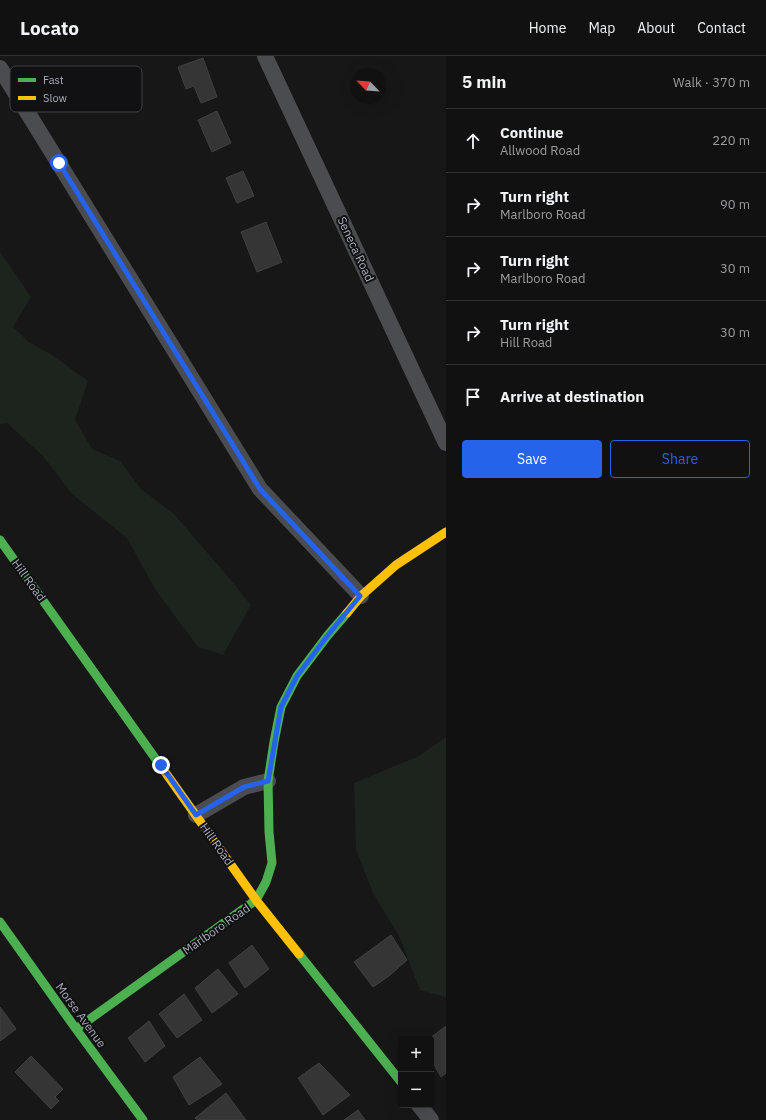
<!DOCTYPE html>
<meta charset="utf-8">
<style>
:root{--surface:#111;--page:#1e1f1f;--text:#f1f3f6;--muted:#9c9d9f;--line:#303131;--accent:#2563eb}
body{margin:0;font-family:"IBM Plex Sans",sans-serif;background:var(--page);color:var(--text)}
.controls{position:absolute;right:12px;bottom:12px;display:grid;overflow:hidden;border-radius:4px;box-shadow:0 4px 16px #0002}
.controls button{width:36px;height:36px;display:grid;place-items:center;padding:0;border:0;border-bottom:1px solid var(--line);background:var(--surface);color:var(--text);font:20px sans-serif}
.compass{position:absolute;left:350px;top:12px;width:36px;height:36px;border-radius:50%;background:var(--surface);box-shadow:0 4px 16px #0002;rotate:295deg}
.stop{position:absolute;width:12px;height:12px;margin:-9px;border:3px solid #2563eb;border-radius:50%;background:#fff}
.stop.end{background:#2563eb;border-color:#fff;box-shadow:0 1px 4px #0008}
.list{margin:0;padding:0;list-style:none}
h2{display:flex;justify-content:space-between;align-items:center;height:52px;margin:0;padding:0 16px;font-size:17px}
h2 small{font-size:13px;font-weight:400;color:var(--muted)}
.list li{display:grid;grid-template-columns:26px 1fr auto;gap:12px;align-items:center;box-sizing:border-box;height:64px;padding:0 16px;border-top:1px solid var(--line)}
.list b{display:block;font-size:15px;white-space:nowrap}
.list p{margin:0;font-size:13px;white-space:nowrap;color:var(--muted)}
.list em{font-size:13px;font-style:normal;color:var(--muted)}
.actions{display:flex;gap:8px;padding:12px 16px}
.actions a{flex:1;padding:9px 0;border:1px solid var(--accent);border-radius:4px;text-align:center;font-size:14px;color:var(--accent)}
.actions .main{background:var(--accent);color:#fff}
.icon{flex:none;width:22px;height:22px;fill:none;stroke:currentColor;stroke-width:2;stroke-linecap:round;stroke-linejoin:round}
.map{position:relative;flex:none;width:446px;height:1064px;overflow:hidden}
header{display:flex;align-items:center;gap:24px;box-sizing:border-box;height:56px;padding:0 20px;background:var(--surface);border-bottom:1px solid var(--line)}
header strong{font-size:19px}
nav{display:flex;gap:22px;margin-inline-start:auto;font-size:14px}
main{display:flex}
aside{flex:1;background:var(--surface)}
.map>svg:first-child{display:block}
</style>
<header>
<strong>Locato</strong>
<nav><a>Home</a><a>Map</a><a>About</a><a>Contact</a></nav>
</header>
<main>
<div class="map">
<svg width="446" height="1064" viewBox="0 0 446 1064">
<rect width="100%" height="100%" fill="#171717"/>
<!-- green -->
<path fill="#1d241e" d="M0,196l31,45 -18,30 16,15 23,13 36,26 -13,39 17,29 28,12 21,28 32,24 51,59 27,33 -28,50 -25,-8 -43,-58 -28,-51 -55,-44 -29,-38 -36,-33 -7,1z
M446,681v260l-26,-7 -20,-52 -27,-45 -17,-44 -2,-66 65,-27z"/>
<!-- building -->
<path fill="#353536" stroke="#3f4043" d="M203,2l14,39 -16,6 -7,-17 -8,3 -8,-22z
M217,55l14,32 -19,9 -14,-32z
M243,115l11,25 -17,7 -11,-25z
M266,166l16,40 -25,10 -16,-40z
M391,879l16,25 -18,16 -16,11 -19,-25z
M252,889l17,24 -24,19 -16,-25z
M218,913l20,25 -26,19 -17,-25z
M184,938l18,26 -25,18 -18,-24z
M0,951l16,22 -16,12z
M149,965l16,25 -20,16 -17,-24z
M446,970v47l-5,4 -10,-18v-20h-2z
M31,1000l32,33 -8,8 4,4 -8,8 -36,-37z
M200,1001l22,27 -33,21 -16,-28z
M319,1007l31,32 -27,20 -25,-37z
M226,1037l20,27h-49l-2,-2z
M358,1054l7,10h-21z"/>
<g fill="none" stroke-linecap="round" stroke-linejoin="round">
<!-- street -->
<path stroke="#4b4c50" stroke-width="16" d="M265,0l181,387
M0,12l260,421 101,107
M196,759l48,-28 24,-6
M419,1049l12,15"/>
<!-- fast -->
<path stroke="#4caf50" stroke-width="9" d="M0,484l160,225
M0,866l76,107 67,91
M299,898l102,128
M76,973l180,-129 10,-18 6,-19 -3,-31 -1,-51 6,-39 7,-35 16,-31 31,-41 19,-22"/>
<!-- slow -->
<path stroke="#ffc107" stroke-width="9" d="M347,557l14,-17 35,-31 50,-33
M160,709l96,135 43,54"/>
</g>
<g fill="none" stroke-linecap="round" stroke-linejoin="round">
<!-- route -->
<path stroke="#2563eb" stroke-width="5" d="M59,107l201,326 100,107 -32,39 -31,41 -16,31 -13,74 -24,6 -48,28 -35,-50"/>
</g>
<g text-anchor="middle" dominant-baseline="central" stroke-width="4" stroke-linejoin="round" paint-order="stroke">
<!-- street labels -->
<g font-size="12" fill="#a8adb8" stroke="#111113">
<text transform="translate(356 193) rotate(65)">Seneca Road</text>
<text transform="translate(29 524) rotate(54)">Hill Road</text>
<text transform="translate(217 788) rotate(55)">Hill Road</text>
<text transform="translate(216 873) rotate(-35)">Marlboro Road</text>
<text transform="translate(81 959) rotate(54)">Morse Avenue</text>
</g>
</g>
<!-- legend -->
<rect x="10" y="10" width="132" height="46" rx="6" fill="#111113" stroke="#3e4045" stroke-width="1"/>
<rect x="18" y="22" width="18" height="4" fill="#4caf50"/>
<rect x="18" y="40" width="18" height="4" fill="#ffc107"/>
<g font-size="11" fill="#a8adb8">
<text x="43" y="28">Fast</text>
<text x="43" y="46">Slow</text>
</g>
</svg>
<div class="controls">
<button>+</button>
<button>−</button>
</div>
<svg class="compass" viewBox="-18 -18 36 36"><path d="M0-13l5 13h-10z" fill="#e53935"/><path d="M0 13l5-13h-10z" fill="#9c9d9f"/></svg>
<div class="stop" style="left:59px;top:107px"></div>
<div class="stop end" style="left:161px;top:709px"></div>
</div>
<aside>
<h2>5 min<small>Walk · 370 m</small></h2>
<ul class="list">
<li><svg class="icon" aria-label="ahead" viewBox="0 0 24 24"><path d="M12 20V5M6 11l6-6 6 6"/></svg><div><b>Continue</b><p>Allwood Road</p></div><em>220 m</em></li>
<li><svg class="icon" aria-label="right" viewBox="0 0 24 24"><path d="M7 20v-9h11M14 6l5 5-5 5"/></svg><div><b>Turn right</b><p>Marlboro Road</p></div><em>90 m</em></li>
<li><svg class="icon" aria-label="right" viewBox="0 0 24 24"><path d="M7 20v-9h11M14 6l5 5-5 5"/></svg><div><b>Turn right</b><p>Marlboro Road</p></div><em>30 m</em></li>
<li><svg class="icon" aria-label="right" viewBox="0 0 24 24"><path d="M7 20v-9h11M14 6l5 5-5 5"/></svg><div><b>Turn right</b><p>Hill Road</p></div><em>30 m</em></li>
<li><svg class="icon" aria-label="arrive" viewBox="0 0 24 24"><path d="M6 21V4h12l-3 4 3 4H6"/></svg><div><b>Arrive at destination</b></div></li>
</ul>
<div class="actions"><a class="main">Save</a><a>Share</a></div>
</aside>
</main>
